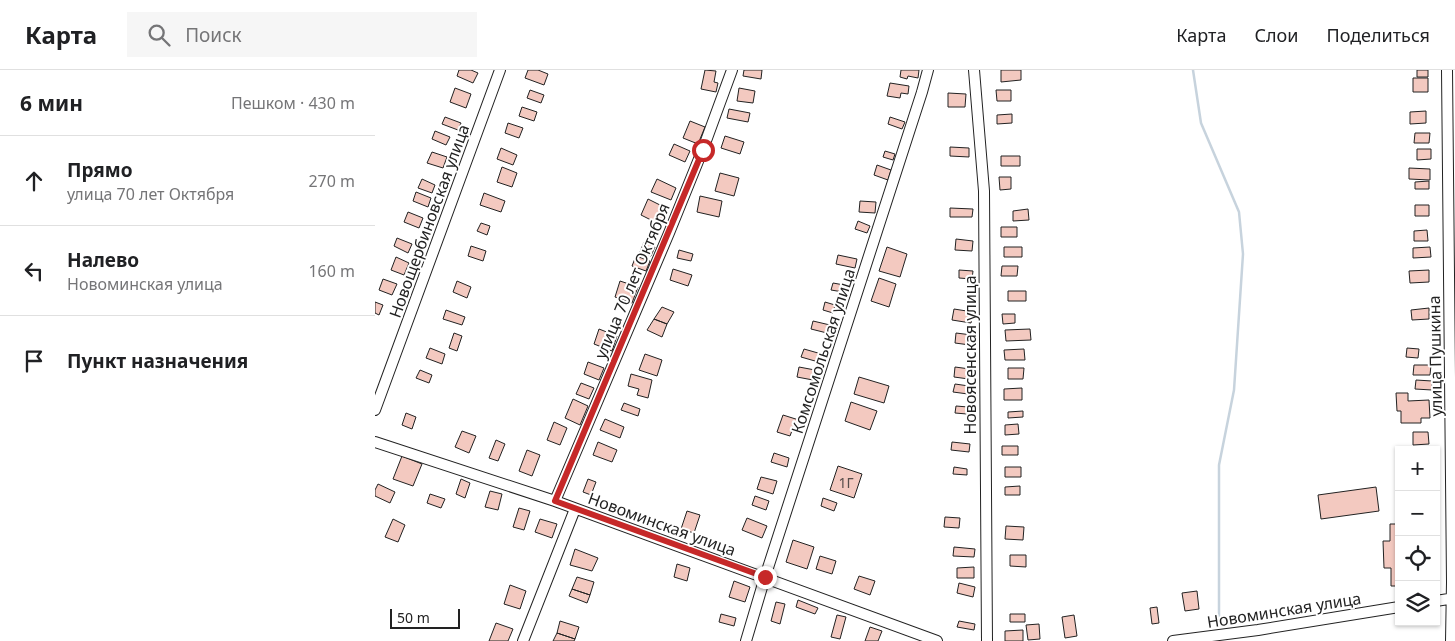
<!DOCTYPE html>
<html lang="ru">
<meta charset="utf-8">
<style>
:root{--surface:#fff;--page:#f6f6f6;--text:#202124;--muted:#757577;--line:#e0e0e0}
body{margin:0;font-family:"Noto Sans",sans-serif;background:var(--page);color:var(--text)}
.controls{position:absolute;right:15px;bottom:15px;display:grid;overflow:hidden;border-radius:0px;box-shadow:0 1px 4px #0004}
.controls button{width:45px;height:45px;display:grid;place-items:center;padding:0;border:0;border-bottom:1px solid var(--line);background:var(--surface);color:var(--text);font:25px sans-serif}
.scale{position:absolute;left:15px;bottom:12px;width:70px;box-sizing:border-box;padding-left:5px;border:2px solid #222;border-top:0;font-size:14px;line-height:18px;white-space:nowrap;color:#222;-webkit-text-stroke:4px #fff;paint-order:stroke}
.stop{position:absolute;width:15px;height:15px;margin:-11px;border:4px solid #c62828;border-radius:50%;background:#fff}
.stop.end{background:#c62828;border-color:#fff;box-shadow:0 1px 5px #0008}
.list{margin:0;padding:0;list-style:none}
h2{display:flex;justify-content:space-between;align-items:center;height:65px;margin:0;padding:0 20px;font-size:21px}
h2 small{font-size:16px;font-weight:400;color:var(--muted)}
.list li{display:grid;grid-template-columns:32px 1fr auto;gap:15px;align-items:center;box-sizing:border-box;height:90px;padding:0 20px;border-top:1px solid var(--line)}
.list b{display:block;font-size:19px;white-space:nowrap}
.list p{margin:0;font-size:16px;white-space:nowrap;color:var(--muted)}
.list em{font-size:16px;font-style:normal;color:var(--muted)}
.icon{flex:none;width:28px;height:28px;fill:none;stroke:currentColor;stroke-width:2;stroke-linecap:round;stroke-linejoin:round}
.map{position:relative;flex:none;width:1080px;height:571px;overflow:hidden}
header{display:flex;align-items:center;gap:30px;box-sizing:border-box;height:70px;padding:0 25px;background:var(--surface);border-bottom:1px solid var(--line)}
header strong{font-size:24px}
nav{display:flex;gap:28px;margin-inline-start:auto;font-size:18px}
.search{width:350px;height:45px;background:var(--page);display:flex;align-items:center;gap:12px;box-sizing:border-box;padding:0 18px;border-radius:0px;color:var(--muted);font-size:19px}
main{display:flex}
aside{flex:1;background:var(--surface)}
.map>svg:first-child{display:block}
</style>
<header>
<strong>Карта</strong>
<div class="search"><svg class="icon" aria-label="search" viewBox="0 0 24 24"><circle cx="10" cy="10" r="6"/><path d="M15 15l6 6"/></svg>Поиск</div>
<nav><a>Карта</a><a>Слои</a><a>Поделиться</a></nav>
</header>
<main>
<aside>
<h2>6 мин<small>Пешком · 430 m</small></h2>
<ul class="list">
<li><svg class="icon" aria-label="ahead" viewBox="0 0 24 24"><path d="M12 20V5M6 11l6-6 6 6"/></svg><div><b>Прямо</b><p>улица 70 лет Октября</p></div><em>270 m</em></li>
<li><svg class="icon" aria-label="left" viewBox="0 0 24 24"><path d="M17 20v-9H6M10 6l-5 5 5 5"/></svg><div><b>Налево</b><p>Новоминская улица</p></div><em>160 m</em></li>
<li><svg class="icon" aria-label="arrive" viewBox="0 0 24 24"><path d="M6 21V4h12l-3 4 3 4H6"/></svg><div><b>Пункт назначения</b></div></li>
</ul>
</aside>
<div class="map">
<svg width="1080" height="571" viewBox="0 0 1080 571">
<rect width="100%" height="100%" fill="#fff"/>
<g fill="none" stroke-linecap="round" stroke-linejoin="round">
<!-- stream -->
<path stroke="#c7d3dd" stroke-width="2.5" d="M818,0l8,53 38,89 4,42 -9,136 -15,75v160"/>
</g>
<!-- building -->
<path fill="#f3c9c0" stroke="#222" d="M84,0h12l7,3 -5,10 -16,-7z
M153,0h10l10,4 -4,11 -19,-7z
M330,0l11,1 -2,11 4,1 -2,9 -15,-3z
M369,0h18l-1,9 -18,-3z
M526,0h18l-1,8 -10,-2 -1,3 -7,-2z
M626,0h20v10l-20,2z
M1042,0h11v7h-11z
M1038,8h15v14h-15z
M515,13l19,3 -1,8 -7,-1 -1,5 -13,-2z
M80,18l16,6 -5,14 -16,-6z
M364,18l16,3 -2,12 -16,-2z
M155,20l14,5 -3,8 -14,-5z
M621,20h15v11h-14z
M573,23l18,1 -1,13h-17z
M147,37l15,5 -3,9 -15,-5z
M354,39l21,4 -2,9 -21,-4z
M1051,41v12l-16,1v-12z
M637,44v9l-15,1v-9z
M70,47l16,6 -3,7 -16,-6z
M515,47l15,5 -3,7 -14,-5z
M315,51l15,6 -7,17 -15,-6z
M133,53l15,5 -4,10 -14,-5z
M60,61l15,6 -4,8 -14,-6z
M1040,63h15l-1,10h-15z
M350,66l19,6 -4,12 -19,-6z
M299,74l16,7 -5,11 -16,-7z
M575,77l19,1v9l-19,-1z
M126,78l16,7 -4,10 -16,-6z
M1042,79h14v10l-14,1z
M510,81l10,3 -2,6 -10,-3z
M57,82l15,5 -4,11 -16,-5z
M626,86h19v10h-19z
M502,95l14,5 -3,10 -14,-5z
M127,97l15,6 -5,14 -15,-5z
M1034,98l21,1v11l-21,-1z
M345,103l19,5 -5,18 -19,-5z
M624,107h12v12l-11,1z
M47,109l13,6 -3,8 -14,-5z
M282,109l19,9 -5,12 -20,-8z
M1054,111v8h-14v-7z
M41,122l15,6 -3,9 -15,-6z
M109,123l21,8 -4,11 -21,-7z
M325,126l22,5 -3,16 -22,-5z
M273,129l20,10 -7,16 -20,-10z
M485,131l16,1 -1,11 -16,-1z
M1040,135h14v11h-14z
M575,138l23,1 -1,8h-22z
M653,139l1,11 -16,1v-10z
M33,142l15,6 -4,10 -15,-6z
M483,151l12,5 -3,7 -12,-4z
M106,153l9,3 -3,9 -10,-4z
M626,157h16v10h-16z
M1052,160l1,11h-14v-10z
M22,168l15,6 -4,9 -14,-7z
M581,169l17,2 -1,10 -17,-1z
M269,172l11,5 -4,9 -11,-4z
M96,176l15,5 -3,10 -15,-5z
M512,177l20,7 -7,23 -21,-6z
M629,177h18v10h-18z
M1055,177l1,10 -18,1v-10z
M304,180l14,4 -2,7 -14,-3z
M463,185l19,4 -2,9 -19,-4z
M261,186l14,5 -4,10 -14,-5z
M21,187l13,6 -5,12 -13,-5z
M627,196h16l-1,10h-16z
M298,199l19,6 -4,11 -18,-6z
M584,200l14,1 -1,8 -13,-1z
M1054,200v12l-19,1 -1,-12z
M504,208l17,6 -7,23 -18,-6z
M8,209l14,5 -5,11 -13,-5z
M82,211l14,6 -4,11 -14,-6z
M245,211l18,6 -6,16 -17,-6z
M458,213l11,2 -1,7 -12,-2z
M633,221h18v10h-18z
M0,232l8,3 -4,10 -4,-2z
M450,232l10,3 -2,8 -10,-3z
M287,237l12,5 -7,12 -13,-5z
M1054,238v11l-17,1 -1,-10z
M579,239l19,3 -2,11 -19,-3z
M71,240l19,7 -3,8 -19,-6z
M627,244h13v9l-12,1z
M279,249l13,5 -5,13 -15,-7z
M438,251l17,4 -3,8 -16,-4z
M224,259l18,7 -5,15 -18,-7z
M655,259l1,11 -25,1 -1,-11z
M79,263l8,3 -5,15 -8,-3z
M581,263l16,2 -2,10 -15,-2z
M55,278l15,6 -3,10 -16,-6z
M1032,278l12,1 -1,9 -12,-1z
M429,279l21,6 -3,8 -21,-6z
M649,279l1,11h-20l-1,-10z
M270,284l17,6 -5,16 -18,-6z
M213,292l16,6 -5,12 -15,-6z
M1039,295h17l-1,10h-17z
M424,297l16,3 -2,10 -16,-3z
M580,297l15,2 -1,10 -15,-2z
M633,298h16l-1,11h-15z
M45,300l12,5 -3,8 -13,-5z
M256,304l21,6 -4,18 -11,-3 2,-6 -11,-3z
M484,307l30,9 -5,17 -30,-9z
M1041,310l16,1v9l-17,-1z
M206,313l13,5 -5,11 -13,-5z
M580,314l14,2 -1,8 -15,-2z
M647,318v12h-18v-11z
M1021,323h12v8l21,-1 1,18h-9v5h-20v-12h-4z
M198,329l15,7 -8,19 -15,-7z
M476,332l26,9 -7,19 -25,-9z
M249,333l16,6 -2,7 -17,-6z
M581,336l12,1 -1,7 -12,-1z
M648,341v6l-15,1v-6z
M31,343l10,4 -4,12 -10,-4z
M408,345l19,6 -3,9 -6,-2 -3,8 -13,-4z
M230,349l19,8 -4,11 -20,-8z
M179,352l13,6 -7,17 -13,-5z
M643,354l1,10 -14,1v-10z
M87,361l14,5 -7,17 -14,-6z
M1038,362h15l1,12 -16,1z
M121,370l9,4 -7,17 -9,-3z
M223,372l19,8 -5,12 -19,-7z
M577,372l18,2 -1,8 -18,-2z
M627,376h16v9h-16z
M152,380l13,5 -8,21 -13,-5z
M399,383l15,5 -2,9 -16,-5z
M27,386l20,8 -9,22 -20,-7z
M463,396l24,8 -8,24 -24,-8z
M579,397l13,2v6l-14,-1z
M630,397h16v10h-16z
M386,407l16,4 -4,13 -16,-5z
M86,409l9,4 -5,15 -9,-4z
M213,409l8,3 -5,13 -8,-3z
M3,414l17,8 -5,11 -15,-7v-6z
M645,416v9h-15v-8z
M1001,417l3,24 -58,8 -3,-24z
M115,421l12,3 -4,16 -13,-3z
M55,424l15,5 -4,9 -14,-5z
M380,426l14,5 -3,9 -14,-5z
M448,428l14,5 -3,8 -13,-5z
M144,438l11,3 -6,19 -11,-3z
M312,441l13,4 -6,18 -13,-4z
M570,447l15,1 -1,10 -15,-1z
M372,448l20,8 -5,12 -20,-8z
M18,449l12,6 -7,17 -13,-5z
M165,449l17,5 -5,14 -17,-6z
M1015,454h9v62h-8v-18h-7l-1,-27h7z
M631,456l18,1 -1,13 -18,-1z
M418,470l21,7 -7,22 -21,-7z
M579,477l21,2 -1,8 -21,-1z
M200,479l23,9 -6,13 -22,-6z
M635,485h16v12l-16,-1z
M445,486l16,5 -4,13 -16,-5z
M302,494l13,4 -3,13 -13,-4z
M599,497v11h-17v-10z
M484,506l16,5 -5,14 -16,-6z
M202,507l17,5 -4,13 -18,-6z
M359,511l16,6 -5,15 -16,-5z
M584,513l16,4 -2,10 -16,-4z
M135,515l16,6 -6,18 -16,-5z
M197,519l18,6 -3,8 -18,-7z
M822,521l2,18 -14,2 -3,-18z
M423,530l20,8 -3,6 -19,-7z
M401,532l9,2 -5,20 -9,-3z
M782,537l2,16 -7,1 -2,-16z
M346,544l15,4 -2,8 -15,-4z
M635,544h15v8h-15z
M462,545l9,2 -6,22 -9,-2z
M699,545l3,21 -12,2 -3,-21z
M185,551l19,6 -4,12 -18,-6z
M584,551l16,3 -1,6 -17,-3z
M121,553l17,6 -5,12h-19z
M664,554l1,15 -12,1 -2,-15z
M495,557l12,4 -4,10h-13z
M648,560v11h-18v-10z
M182,563l18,6 -1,2h-21z"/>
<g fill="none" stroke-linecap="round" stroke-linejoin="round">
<!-- minor casing -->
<g stroke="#222" stroke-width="12">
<path id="minor" d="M599,0l10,121 3,450
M1072,0l5,512 -1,59
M0,340l125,-340
M0,372l180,59 382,140
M180,431l114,-268 34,-84 29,-79
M1061,531l19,-3
M148,571l52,-132
M371,571l19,-64 157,-485 6,-22
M798,571l85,-11 141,-23"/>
</g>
<!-- minor -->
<use href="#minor" stroke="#fff" stroke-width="10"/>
</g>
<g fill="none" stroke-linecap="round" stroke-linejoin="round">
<!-- route -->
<path stroke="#c62828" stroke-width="6" d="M328,80l-148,351 210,76"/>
</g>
<g text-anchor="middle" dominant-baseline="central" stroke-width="4" stroke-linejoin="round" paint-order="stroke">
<!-- number labels -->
<g font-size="14" fill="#564c4a">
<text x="471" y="412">1Г</text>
</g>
<!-- street labels -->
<g font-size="16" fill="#222" stroke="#fff">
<text transform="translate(54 151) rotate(-70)">Новощербиновская улица</text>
<text transform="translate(257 211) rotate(-67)">улица 70 лет Октября</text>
<text transform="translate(448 281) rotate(-72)">Комсомольская улица</text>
<text transform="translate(595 285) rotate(-90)">Новоясенская улица</text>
<text transform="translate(1060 286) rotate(-91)">улица Пушкина</text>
<text transform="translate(287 454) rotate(20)">Новоминская улица</text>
<text transform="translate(909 540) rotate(-9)">Новоминская улица</text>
</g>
</g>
</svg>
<div class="controls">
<button>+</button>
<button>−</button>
<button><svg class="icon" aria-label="locate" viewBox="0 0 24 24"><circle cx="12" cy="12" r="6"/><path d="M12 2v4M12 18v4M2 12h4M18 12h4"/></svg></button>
<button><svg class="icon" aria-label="layers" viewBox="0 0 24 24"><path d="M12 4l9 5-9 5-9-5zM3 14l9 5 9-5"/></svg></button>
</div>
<div class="scale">50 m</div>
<div class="stop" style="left:328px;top:80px"></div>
<div class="stop end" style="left:390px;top:507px"></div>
</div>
</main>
